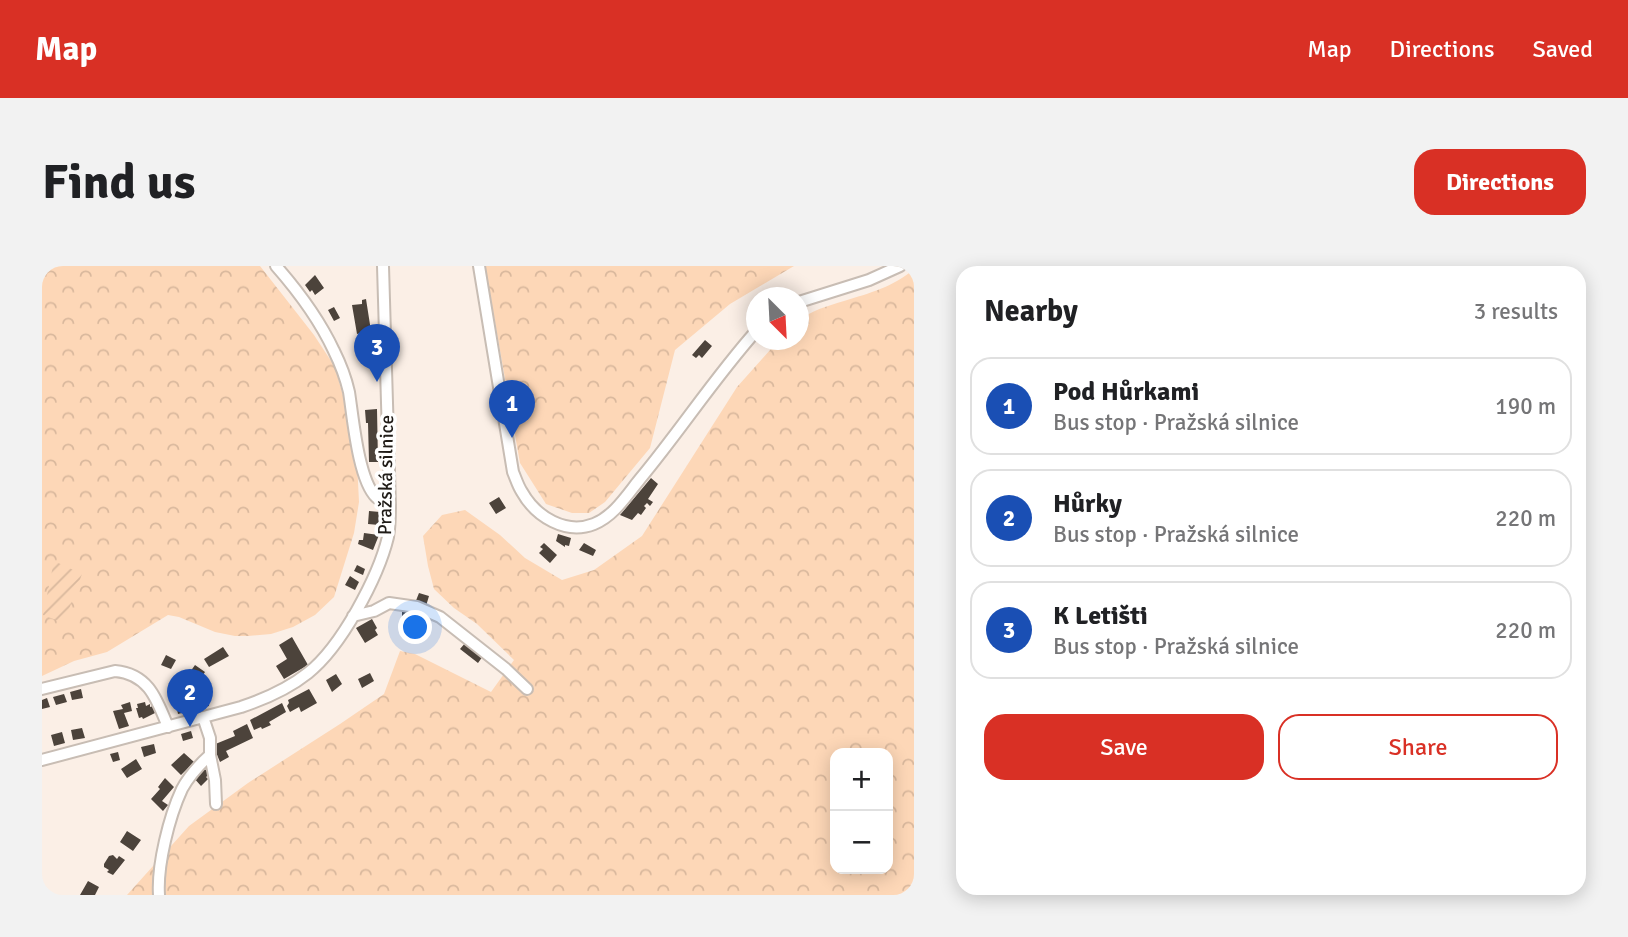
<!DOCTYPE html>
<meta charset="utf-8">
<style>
:root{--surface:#fff;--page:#f2f2f2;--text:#202124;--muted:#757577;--line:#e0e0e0;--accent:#d93025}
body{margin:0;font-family:Signika,sans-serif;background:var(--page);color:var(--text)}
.controls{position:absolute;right:21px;bottom:21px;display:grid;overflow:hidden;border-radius:14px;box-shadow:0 4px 18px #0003}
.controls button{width:63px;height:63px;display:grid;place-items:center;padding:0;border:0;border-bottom:2px solid var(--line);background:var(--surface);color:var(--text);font:35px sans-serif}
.compass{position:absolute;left:704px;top:21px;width:63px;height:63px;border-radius:50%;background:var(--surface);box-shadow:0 4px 18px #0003;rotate:156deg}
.you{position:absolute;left:374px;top:362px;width:24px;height:24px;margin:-18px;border:5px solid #fff;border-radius:50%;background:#1a73e8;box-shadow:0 0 0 10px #1a73e833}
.badge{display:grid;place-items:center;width:46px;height:46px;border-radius:50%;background:var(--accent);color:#fff;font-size:23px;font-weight:700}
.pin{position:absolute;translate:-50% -58px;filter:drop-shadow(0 2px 4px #0008)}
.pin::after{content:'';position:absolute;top:37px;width:24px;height:21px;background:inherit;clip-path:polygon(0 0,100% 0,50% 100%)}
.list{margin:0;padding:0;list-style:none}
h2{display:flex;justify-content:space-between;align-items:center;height:91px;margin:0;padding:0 28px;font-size:30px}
h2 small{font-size:23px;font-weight:400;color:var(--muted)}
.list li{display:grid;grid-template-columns:46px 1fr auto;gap:21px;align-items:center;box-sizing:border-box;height:98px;margin:0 14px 14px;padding:0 14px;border:2px solid var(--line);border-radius:21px}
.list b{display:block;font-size:26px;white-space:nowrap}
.list p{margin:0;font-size:23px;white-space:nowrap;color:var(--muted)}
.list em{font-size:23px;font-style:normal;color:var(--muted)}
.actions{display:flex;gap:14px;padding:21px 28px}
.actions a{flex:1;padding:16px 0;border:2px solid var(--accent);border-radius:21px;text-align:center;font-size:24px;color:var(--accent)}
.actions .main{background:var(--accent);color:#fff}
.map{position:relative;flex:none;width:872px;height:629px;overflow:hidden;border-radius:21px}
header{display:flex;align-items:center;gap:42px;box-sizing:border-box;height:98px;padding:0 35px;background:var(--accent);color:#fff}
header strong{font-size:33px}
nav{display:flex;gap:38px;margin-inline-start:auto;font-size:24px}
.intro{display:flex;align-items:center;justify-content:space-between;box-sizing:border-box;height:168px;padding:0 42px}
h1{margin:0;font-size:49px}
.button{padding:18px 32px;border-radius:21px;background:var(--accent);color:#fff;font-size:24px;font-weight:700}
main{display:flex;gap:42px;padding:0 42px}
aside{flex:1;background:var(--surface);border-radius:21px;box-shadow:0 4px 18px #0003}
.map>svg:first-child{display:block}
</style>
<header>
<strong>Map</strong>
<nav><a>Map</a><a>Directions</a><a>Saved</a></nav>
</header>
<div class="intro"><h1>Find us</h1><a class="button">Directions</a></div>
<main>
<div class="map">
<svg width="872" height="629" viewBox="0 0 872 629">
<defs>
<pattern id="forest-crowns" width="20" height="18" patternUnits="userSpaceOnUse" patternTransform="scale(1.75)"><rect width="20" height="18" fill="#fdd7b7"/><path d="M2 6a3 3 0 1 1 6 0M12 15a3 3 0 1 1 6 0" fill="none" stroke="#d9b89d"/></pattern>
<pattern id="garden-furrows" width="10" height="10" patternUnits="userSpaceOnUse" patternTransform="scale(1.75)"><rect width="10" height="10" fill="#fdd7b7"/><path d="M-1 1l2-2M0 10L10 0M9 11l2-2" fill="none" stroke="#d9b89d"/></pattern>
</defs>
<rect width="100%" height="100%" fill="#fbefe6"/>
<!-- forest -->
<path fill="url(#forest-crowns)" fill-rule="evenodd" d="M0,0h218l54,69 21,32 9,32 4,28 9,35 2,40 -5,31 -20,64 -19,18 -22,12 -22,7 -23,2h-13l-20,-4 -36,-15 -11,-2 -61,37 -33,9 -32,15z
M443,0h309l-64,38 -55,46 -25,98 -45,54 -16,11h-17l-26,-9 -26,-41z
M872,3v626h-787l62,-69 59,-43 92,-59 44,-30 16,-43 15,3 76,38 23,-32 -37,-36 -23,-16 -20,-19 -6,-23 -5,-30 19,-21 23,-5 35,25 25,23 37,22 32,-10 48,-34 95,-149 42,-47h20v-19c12,-11 29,-15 45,-20 26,-8 49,-14 70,-32zM793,487h53v116h-53z"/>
<!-- garden -->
<path fill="url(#garden-furrows)" d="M12,295l28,13 -18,49 -21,-8z"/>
<!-- building -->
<path fill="#4c433b" d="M273,9l9,13 -9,7 -3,-5 -2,2 -5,-7z
M324,33l5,32 -14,3 -5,-29 10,-1v-4z
M292,41l6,11 -6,3 -6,-11z
M663,74l7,6 -10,12 -3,-3 -3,3 -4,-3z
M335,143l1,53h-9l-1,-39h-2l-1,-13z
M609,212l7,6 -10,15 5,3 -3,4 -3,-3 -3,3 2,2 -5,7 -3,-2 -6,7 -12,-5z
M457,231l7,11 -10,6 -7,-11z
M327,245l11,1 -1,13 -11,-1z
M322,267l15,2 -6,15 -15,-6 1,-4h4z
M516,268l13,4 -2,8 -4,-1v2l-9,-6z
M502,277l13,12 -7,8 -11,-10 4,-4 -3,-2z
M542,277l12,7 -3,6 -14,-6z
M315,299l8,4 -2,6 -9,-4z
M308,310l9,6 -4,8 -10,-5z
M377,327l10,3 -3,10 -11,-3z
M360,342l10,1 -1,9 -9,-2z
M330,353l5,9 -2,2 3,5 -13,8 -9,-15z
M250,371l16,28 -24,14 -8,-13 11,-7 -8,-14z
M424,376l17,14 -5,7 -18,-14z
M181,381l6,9 -20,11 -5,-8z
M124,389l10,5 -5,9 -10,-4z
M153,399l10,7 -7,10 -10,-7z
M328,407l4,8 -12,7 -4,-9z
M294,408l6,10 -10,8 -6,-12z
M39,423l2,9 -11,2 -2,-8z
M267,423l8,14 -16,9 -2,-5 -9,5 -3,-6 2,-3 -1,-3z
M22,428l3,8 -11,3 -3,-8z
M165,428l2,12 -11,2 -2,-11z
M145,429l1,1 4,-1 4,14 -18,5 -3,-15z
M5,432l3,9 -8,2v-9z
M88,436l2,9 -8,2 5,13 -10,3 -6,-18 10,-2 -2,-4z
M103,436l1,4 4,-2v3l3,-1 2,7 -12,6 -1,-2 -3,1 -3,-10h2l-1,-4z
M240,437l4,9 -17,10 2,3 -9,4 -1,-2 -7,3 -4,-10z
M205,458l6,14 -27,13 3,6 -9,5 -7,-17 22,-9 -2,-5z
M40,462l3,10 -12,2 -2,-10z
M149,465l2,7 -10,3 -2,-7z
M20,466l3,11 -11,3 -3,-11z
M112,478l2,9 -12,4 -3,-10z
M76,486l2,8 -7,2 -3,-8z
M142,487l10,9 -13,13 -10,-10z
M94,493l6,10 -15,9 -6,-9z
M164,499l6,7 -6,5 2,2 -7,7 -8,-9z
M123,512l9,9 -12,14 6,4 -5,6 -12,-12 9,-10 -2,-2z
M85,565l14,9 -8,11 -13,-9z
M71,589l4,4 2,-3 6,4 -12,15 -6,-3 2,-2 -5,-3v-3l5,-8z
M46,615l11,6 -4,8h-15z"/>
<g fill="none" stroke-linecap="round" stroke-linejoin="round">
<!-- minor casing -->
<g stroke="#c8bdb4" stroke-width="14">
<path id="minor" d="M234,0c22,25 44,55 58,85 6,12 12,28 15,41 4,25 9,87 27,105 3,3 10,5 14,8
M437,0l34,206c3,7 5,14 9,20 14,25 44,43 72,32 20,-8 33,-29 46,-45 40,-48 75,-102 117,-149
M757,36l70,-22 31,-14
M311,350l21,-5 15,-8 28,4 23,10 66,52 21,20
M0,423l73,-18c34,3 42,29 53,56
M168,489l5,25 1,24
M0,494l199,-53c24,-8 47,-18 67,-34 33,-26 70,-95 80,-136 2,-11 2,-22 2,-32l-7,-239
M117,629c-2,-30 10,-78 23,-106 7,-13 17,-24 28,-34v-17l-7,-21"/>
</g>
<!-- minor -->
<use href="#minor" stroke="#fff" stroke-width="10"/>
</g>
<g text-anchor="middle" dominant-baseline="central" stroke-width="7" stroke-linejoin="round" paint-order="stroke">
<!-- street labels -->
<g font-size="19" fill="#201c18" stroke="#fff">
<text transform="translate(344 209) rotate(-89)">Pražská silnice</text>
</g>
</g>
</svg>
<div class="controls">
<button>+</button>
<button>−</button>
</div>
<svg class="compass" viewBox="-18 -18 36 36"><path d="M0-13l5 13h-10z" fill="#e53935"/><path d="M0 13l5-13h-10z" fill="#757577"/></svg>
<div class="you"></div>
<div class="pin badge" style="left:470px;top:172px;background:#1a4fb4">1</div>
<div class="pin badge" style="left:148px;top:461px;background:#1a4fb4">2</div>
<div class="pin badge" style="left:335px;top:116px;background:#1a4fb4">3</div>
</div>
<aside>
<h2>Nearby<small>3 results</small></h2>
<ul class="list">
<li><span class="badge" style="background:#1a4fb4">1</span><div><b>Pod Hůrkami</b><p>Bus stop · Pražská silnice</p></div><em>190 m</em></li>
<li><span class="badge" style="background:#1a4fb4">2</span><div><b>Hůrky</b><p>Bus stop · Pražská silnice</p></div><em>220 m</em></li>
<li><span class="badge" style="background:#1a4fb4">3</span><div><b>K Letišti</b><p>Bus stop · Pražská silnice</p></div><em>220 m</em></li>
</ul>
<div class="actions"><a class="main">Save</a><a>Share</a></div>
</aside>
</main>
